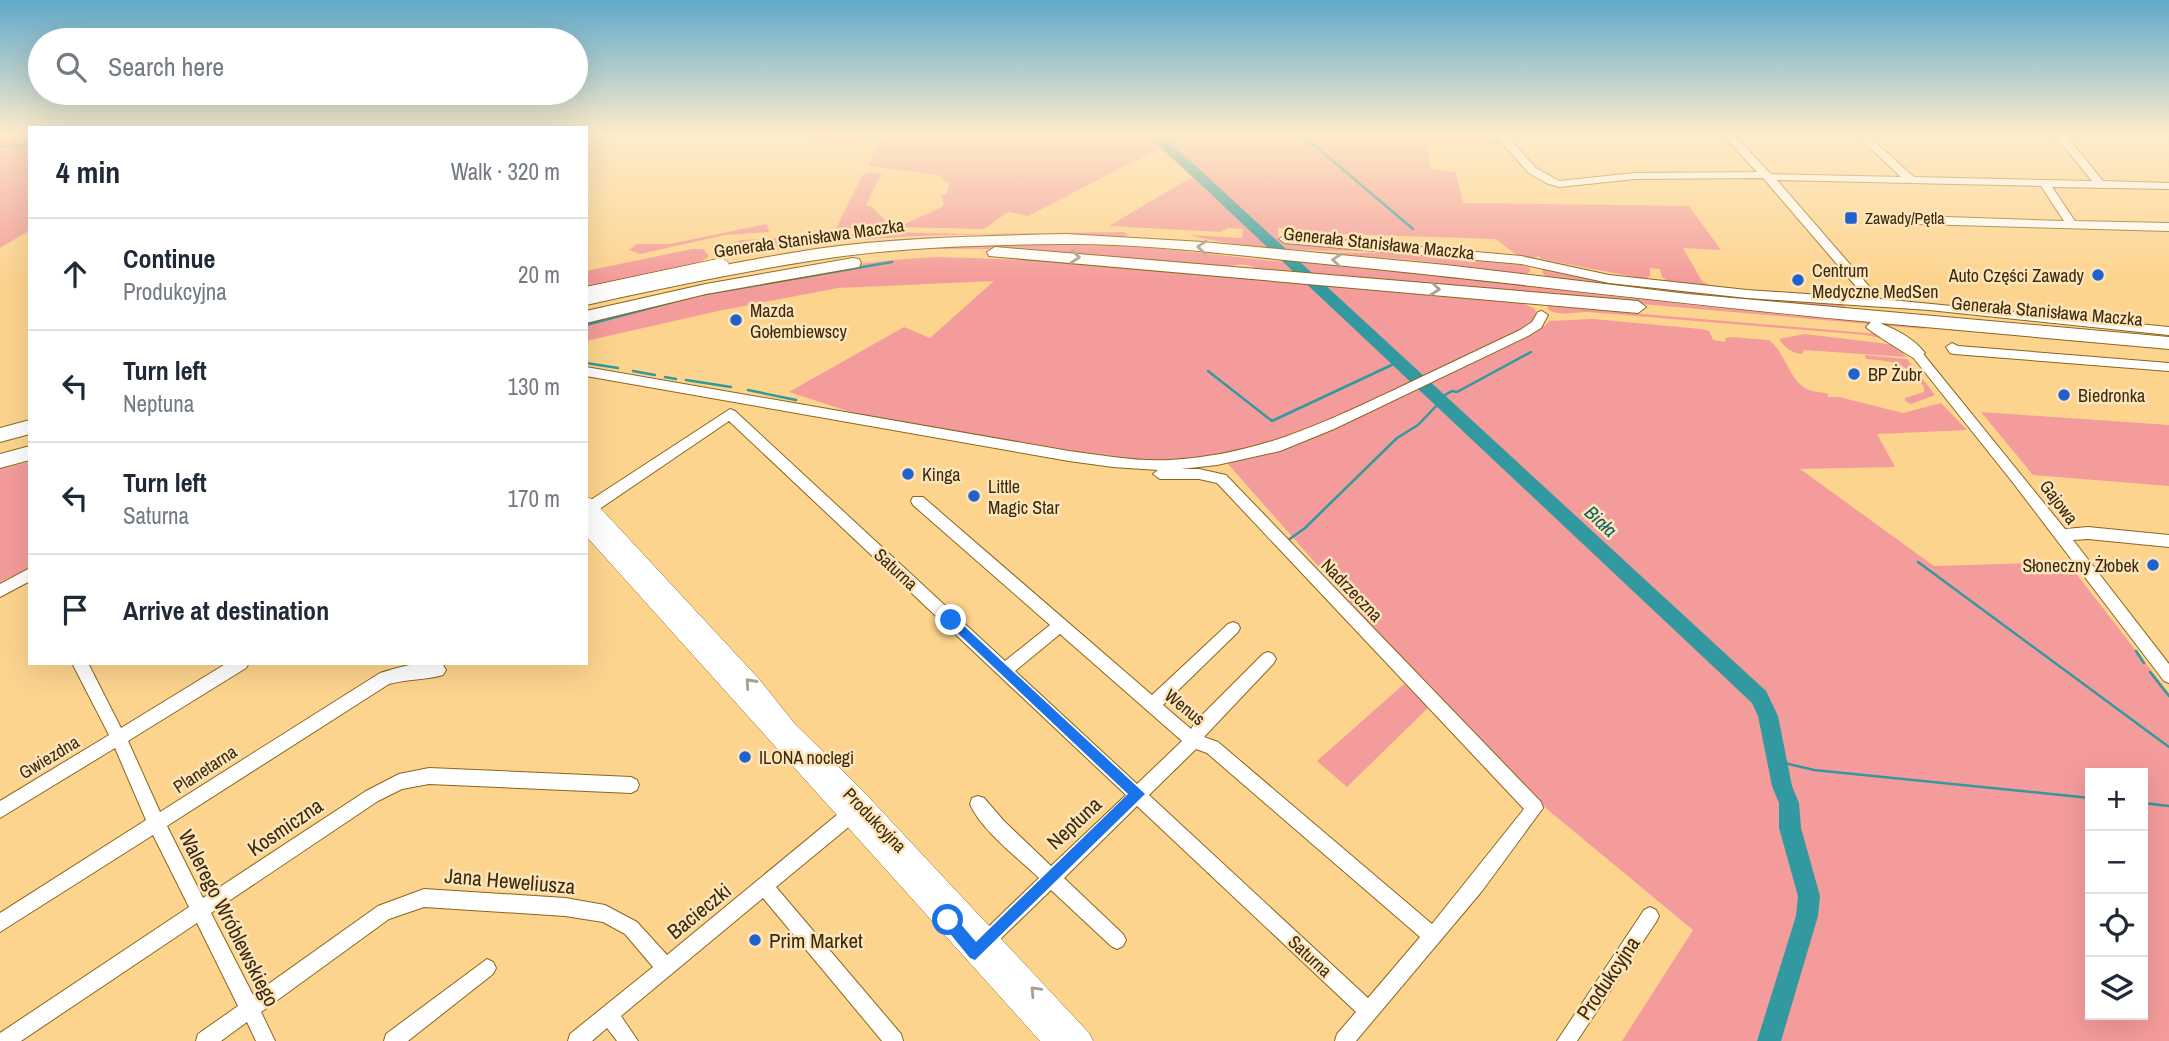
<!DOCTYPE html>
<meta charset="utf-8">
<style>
:root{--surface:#fff;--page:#f6f6f7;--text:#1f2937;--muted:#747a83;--line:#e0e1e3}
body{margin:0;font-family:"Archivo Narrow",sans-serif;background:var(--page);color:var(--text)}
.controls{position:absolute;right:21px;bottom:21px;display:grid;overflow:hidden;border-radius:0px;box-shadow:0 7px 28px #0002}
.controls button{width:63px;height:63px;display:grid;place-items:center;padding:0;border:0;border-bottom:2px solid var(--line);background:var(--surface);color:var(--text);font:35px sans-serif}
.stop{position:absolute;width:21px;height:21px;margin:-16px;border:5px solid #1a73e8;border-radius:50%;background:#fff}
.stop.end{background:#1a73e8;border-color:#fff;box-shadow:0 2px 7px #0008}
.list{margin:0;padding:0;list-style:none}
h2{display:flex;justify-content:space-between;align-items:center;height:91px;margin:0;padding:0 28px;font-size:30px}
h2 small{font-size:23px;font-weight:400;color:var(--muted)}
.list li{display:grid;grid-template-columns:46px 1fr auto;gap:21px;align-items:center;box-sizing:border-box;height:112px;padding:0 28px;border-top:2px solid var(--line)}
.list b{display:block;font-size:26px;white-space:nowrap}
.list p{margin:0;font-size:23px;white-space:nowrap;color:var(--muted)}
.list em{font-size:23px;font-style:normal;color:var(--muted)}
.icon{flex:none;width:38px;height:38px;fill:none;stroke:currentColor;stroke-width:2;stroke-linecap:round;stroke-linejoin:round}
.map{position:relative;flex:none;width:2169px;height:1041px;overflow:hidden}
.search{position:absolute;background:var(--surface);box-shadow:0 7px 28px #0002;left:28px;top:28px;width:560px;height:77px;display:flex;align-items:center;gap:18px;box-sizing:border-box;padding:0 24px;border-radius:38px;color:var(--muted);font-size:26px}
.panel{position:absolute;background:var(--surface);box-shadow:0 7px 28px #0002;left:28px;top:126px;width:560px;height:539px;border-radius:0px}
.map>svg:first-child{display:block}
</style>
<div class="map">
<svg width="2169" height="1041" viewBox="0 0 2169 1041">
<rect width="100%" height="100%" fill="#fdd48e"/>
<!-- green -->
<path fill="#f49c9b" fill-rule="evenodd" d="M0,133h30v97l-30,18z
M812,133h63l-8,12 -52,-6 -4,-2z
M883,133h605l10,11 -70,-3 2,28 26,3 7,31 226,3 32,44 -38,-2 19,33 9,5 -44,-5 -5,-4 -2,-8 -10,-1v8l-5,3 -104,-20 -2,-3 -8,3 -12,-2 -23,-18 -153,-5 -11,3v4l-32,-3 -4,-8 -18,-2v12l104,11c-65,0 -130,0 -193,-16l53,3 1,-9 -14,-1 -9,4 -111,-6 83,-49 -32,-29 -132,68 -20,-4 -24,17 -86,-2 44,-20 2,-5 -4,-7h6l4,-12 -5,-1 -3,-5 -4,-2 -70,-9z
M870,172l17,3h-6l-15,30 6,2 15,15 -7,4 -44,3 26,-54z
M767,224l2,8 -44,3 -85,19 -11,-4 8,-6h33z
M885,232l85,2 153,-2 5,2 -3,3c-127,-5 -258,-5 -383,19l-10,-1 -5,-5 3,-6 11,-4z
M1036,244l109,3 130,14 100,5 317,39 232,21 1,3 -666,-59c-9,-6 -21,-7 -30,-3l-215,-18h-105z
M692,249h11l6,7 -10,7 -113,25v-17z
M1308,252l76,1 138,12 8,3v4l-5,2 -113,-14z
M938,257l97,3 332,26 48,8 107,9 13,6 1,5 -4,7 13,5 4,-5 44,-2 108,10 8,2 4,9 12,2 1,-4 5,-1 38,3c18,14 20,44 43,51 3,1 11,1 16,3v3h11l64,16 38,-10 26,27 -90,4 18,33 -95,2 134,97 133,-4 102,131v348h-547l71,-111 -157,-130 -110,-112 -206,-233 -64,6 -59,-5 -240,-42 -68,-22 115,-65 26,11 64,-57 -156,7 -120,23 -132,30v-21c116,-26 233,-58 352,-63zM2090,773h53v242h-53z
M1548,269l160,24 136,12 2,3 73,7 -239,-21 -134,-17 -4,-5 1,-2z
M1549,306l329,28 13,6 -25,-5 -278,-23c-14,0 -29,5 -41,-3z
M1805,334l91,11 10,12 -102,-7 -2,4c-12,-2 -16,-5 -23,-15z
M1865,355l42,4 28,36 -24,9 -6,-3v-3l19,-6v-5c-20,-25 -27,-25 -58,-28z
M1981,412l188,13v61l-136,-11z
M30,462v105l-30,15v-113z
M1404,684l27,21 -84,82 -30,-26z"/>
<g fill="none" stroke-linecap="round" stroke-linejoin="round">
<!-- stream -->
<path stroke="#31999f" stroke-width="2.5" d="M1300,133l113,96
M0,146l30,-1
M586,325l113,-30 193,-33
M586,363l32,5
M633,371l22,4
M1208,371l64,50 126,-59
M665,377l11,2
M686,380l45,7
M748,390l48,10
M1438,399l14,-8 5,1 74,-40
M1287,541l18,-13 92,-90 21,-13 23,-24
M1918,562l251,185
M2136,651l8,12
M2150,672l19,24
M1776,761l38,9 276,28
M2143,803l26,3"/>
<!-- river -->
<path fill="#31999f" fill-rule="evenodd" d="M1146,133h14l606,558 12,25 14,70 7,17 2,25 19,68 -2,20 -37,125h-24l39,-125 2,-20 -19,-68v-25l-7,-17 -14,-70 -6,-13z"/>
<!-- minor casing -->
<g stroke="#8a661b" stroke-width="2">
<path id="minor" d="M1493,133h11l32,35 23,13 76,-8 122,-1 -36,-39h11l39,41 130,3 -47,-44h11l49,44 178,4 -39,-48h11l39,48 66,2v6l-117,-2 23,34 94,2v8l-252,-7 -6,-4 6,-4 147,5 -23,-35 -264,-6 103,119 289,28v8l-240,-25 -182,-12 -138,-15 -88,-19 -236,-21 -6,-4 6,-4 236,21 88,19 138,15 119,8 -103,-120 -128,1 -76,8 -13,-4 -17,-10z
M1542,311l6,4 -7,13 -13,8 -194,93 -54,22 -63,14 -36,4h18l27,6 315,327 2,6 -61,83 -126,150h-21l2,-7 19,-22 -219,-206 -73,72 59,56 3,6 -3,6 -6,3 -6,-3 -60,-56 -57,55 -6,3 -6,-3 -3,-6 3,-6 57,-55c-21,-20 -58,-48 -69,-74l2,-6 6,-2 6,2 20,23 47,45 75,-71 -397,-374 -134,91h-9v-9l144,-94 5,2 270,250 45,-36 -137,-120 -2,-4 2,-4h10l229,198 76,-71 5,-2 5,2 2,4 -2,4 -75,73 28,24 5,-8 67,-67 5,-2 5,2 3,5 -3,5 -69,73 14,5 214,182 92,-115 -307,-326 -18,-4h-39l-7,-5 5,-4 -45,-3 -44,-6 -483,-85v-9l483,84c33,4 68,11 101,9 86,-5 147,-34 224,-70 42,-20 84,-40 126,-60l12,-8 6,-10zM1060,634l122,107 -45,43 -122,-113zM1196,749l11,4 213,184 -52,61 -219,-203z
M1952,343l6,3 211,17v8l-215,-17 -4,-1 -4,-6z
M1916,349l4,1 145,179 23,-2 81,8v12l-81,-8 -15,1 96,124v19l-5,-2 -150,-197 -102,-128 -2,-3z
M30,568v13l-30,16v-13z
M72,663h16l33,65 106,-65h22l-3,5 -118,73 32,71 220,-139c18,-6 45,-14 63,-8l3,5 -3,5c-16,5 -36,4 -54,9l-222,142 36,72 163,-107 33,-17 30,-6 202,9 6,3 2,5 -2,5 -6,3 -202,-9 -27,5 -24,12 -167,112 42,82 125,-89 46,-17 141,9 40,7 32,17 30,33 177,-146 6,-2 6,2 2,6 -2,6 -80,66 125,147 2,7h-21l-119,-143 -142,118 17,25h-21l-10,-13 -15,13h-24l2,-7 83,-67 -28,-33 -22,-12 -38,-6 -141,-9 -35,12 -128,93 14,29h-19l-9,-19 -26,19h-25l2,-7 40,-28 -41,-83 -176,118h-21v-8l189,-126 -36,-72 -153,97v-19l146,-93 -31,-72 -115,70v-17l109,-66z
M1650,907l6,3 3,6 -3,6 -79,119h-20l87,-131z
M487,959l6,3 3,6 -3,6 -85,67h-24l2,-7z"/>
</g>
<!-- major casing -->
<g stroke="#8a661b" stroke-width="1">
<path id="major" d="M722,258l7,5 -2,3 -141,31v-10z
M586,497l6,2 167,180 36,45 67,66 227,243 4,8h-53l-454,-505z"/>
</g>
<!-- highway casing -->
<g stroke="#8a661b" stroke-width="2">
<path id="highway" d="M1066,234l137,8 243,23 242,29 481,43v12l-289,-26c16,7 34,15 45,30l-9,6c-4,-1 -48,-29 -50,-32l5,-5c-186,-17 -370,-41 -556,-59 -83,-8 -169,-20 -253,-19 -82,1 -165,3 -246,16 -77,12 -154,28 -230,45v-11c76,-17 153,-33 230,-45 83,-12 167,-13 250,-15z
M995,247l643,54 8,6 -8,6 -649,-57 -2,-4z
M853,258l6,1 2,4 -2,4 -153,27 -120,29v-12l120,-27z
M30,420v14l-30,8v-14z
M30,446v14l-30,8v-14z"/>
</g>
<!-- minor -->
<use href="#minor" fill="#fff" fill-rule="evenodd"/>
<!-- major -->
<use href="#major" fill="#fff" fill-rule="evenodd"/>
<!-- highway -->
<use href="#highway" fill="#fff" fill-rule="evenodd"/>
</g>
<!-- one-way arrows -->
<defs><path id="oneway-chevron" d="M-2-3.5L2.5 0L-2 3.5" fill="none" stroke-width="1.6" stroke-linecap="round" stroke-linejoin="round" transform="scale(1.75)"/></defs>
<g stroke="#a69f92">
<use href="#oneway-chevron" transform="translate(1202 247) rotate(-175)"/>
<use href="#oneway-chevron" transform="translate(1075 257) rotate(5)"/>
<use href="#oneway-chevron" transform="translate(1337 260) rotate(-175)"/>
<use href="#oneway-chevron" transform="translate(1435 289) rotate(5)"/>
<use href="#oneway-chevron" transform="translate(750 683) rotate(-132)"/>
<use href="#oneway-chevron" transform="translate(1035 991) rotate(-133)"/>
</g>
<!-- sky -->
<linearGradient id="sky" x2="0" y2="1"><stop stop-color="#5fa9cb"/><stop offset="0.48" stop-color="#feeccc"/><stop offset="1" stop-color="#feeccc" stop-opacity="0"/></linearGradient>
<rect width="2169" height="279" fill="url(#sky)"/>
<!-- route -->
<path fill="#1a73e8" d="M951,614l194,180 -170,166 -5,-2 -27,-33 -2,-5 2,-5h10l23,27 152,-148 -181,-171v-7z"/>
<!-- markers -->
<g fill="#2061cd" stroke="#fde4bb" stroke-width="2.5">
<rect x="1844" y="211" width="14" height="14" rx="3.5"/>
<circle cx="2098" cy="275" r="7"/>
<circle cx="1798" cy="280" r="7"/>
<circle cx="736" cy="320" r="7"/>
<circle cx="1854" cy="374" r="7"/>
<circle cx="2064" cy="395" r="7"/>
<circle cx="908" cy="474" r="7"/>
<circle cx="974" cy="496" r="7"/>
<circle cx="2153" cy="565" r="7"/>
<circle cx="745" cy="757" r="7"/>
<circle cx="755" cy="940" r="7"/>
</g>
<g text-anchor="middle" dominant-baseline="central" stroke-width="5" stroke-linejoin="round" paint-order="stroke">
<!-- far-poi labels -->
<g font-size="16" fill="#3a2a0c" stroke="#fde4bb" text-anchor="start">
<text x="1865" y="218">Zawady/Pętla</text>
</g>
<!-- street labels -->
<g font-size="18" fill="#3a2a0c" stroke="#fde4bb">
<text transform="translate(809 238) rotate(-8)">Generała Stanisława Maczka</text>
<text transform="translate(1379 243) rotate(6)">Generała Stanisława Maczka</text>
<text transform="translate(2047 311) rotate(5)">Generała Stanisława Maczka</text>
<text transform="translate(2059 502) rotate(53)">Gajowa</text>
<text transform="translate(896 569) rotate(43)">Saturna</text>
<text transform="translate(1352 590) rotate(46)">Nadrzeczna</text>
<text transform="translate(1185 707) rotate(39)">Wenus</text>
<text transform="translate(49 757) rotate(-31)">Gwiezdna</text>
<text transform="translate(205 769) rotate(-33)">Planetarna</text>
<text transform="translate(875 820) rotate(46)">Produkcyjna</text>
<text transform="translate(1310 956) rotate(43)">Saturna</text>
</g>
<!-- poi labels -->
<g font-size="18" fill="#3a2a0c" stroke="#fde4bb" text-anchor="start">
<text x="1812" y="270">Centrum<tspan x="1812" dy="21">Medyczne MedSen</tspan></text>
<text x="2084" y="275" text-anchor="end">Auto Części Zawady</text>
<text x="750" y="310">Mazda<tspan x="750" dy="21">Gołembiewscy</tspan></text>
<text x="1868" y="374">BP Żubr</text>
<text x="2078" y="395">Biedronka</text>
<text x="922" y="474">Kinga</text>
<text x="988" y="486">Little<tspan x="988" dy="21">Magic Star</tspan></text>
<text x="2139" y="565" text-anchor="end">Słoneczny Żłobek</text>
<text x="759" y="757">ILONA noclegi</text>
</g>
<!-- water labels -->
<g font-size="19" font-style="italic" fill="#025e62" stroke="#fde4bb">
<text transform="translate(1601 521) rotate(43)">Biała</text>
</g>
<!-- near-street labels -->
<g font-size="21" fill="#3a2a0c" stroke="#fde4bb">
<text transform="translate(1074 823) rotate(-43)">Neptuna</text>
<text transform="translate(285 827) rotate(-34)">Kosmiczna</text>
<text transform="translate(510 881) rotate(5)">Jana Heweliusza</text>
<text transform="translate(699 911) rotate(-39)">Bacieczki</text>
<text transform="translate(229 918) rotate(63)">Walerego Wróblewskiego</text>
<text transform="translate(1608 978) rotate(-56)">Produkcyjna</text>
</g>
<!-- near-poi labels -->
<g font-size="21" fill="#3a2a0c" stroke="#fde4bb" text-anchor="start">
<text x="769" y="940">Prim Market</text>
</g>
</g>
</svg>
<div class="controls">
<button>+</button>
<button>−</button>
<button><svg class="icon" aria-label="locate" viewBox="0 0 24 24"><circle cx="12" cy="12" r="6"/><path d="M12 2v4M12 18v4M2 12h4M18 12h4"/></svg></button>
<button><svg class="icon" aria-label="layers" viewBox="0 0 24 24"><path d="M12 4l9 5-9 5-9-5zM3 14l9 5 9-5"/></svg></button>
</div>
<div class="stop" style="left:948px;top:920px"></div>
<div class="stop end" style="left:951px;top:620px"></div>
<div class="search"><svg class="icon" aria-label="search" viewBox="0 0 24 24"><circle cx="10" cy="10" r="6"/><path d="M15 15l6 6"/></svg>Search here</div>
<section class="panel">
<h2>4 min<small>Walk · 320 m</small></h2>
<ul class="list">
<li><svg class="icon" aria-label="ahead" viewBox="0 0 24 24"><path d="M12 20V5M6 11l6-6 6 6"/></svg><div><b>Continue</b><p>Produkcyjna</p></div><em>20 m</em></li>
<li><svg class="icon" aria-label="left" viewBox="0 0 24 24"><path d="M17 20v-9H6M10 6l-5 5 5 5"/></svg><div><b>Turn left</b><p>Neptuna</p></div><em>130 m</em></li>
<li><svg class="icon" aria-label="left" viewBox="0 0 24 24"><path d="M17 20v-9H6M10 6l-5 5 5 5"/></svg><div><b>Turn left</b><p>Saturna</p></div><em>170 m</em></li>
<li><svg class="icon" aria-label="arrive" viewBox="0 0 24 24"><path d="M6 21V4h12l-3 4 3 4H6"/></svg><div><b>Arrive at destination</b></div></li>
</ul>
</section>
</div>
